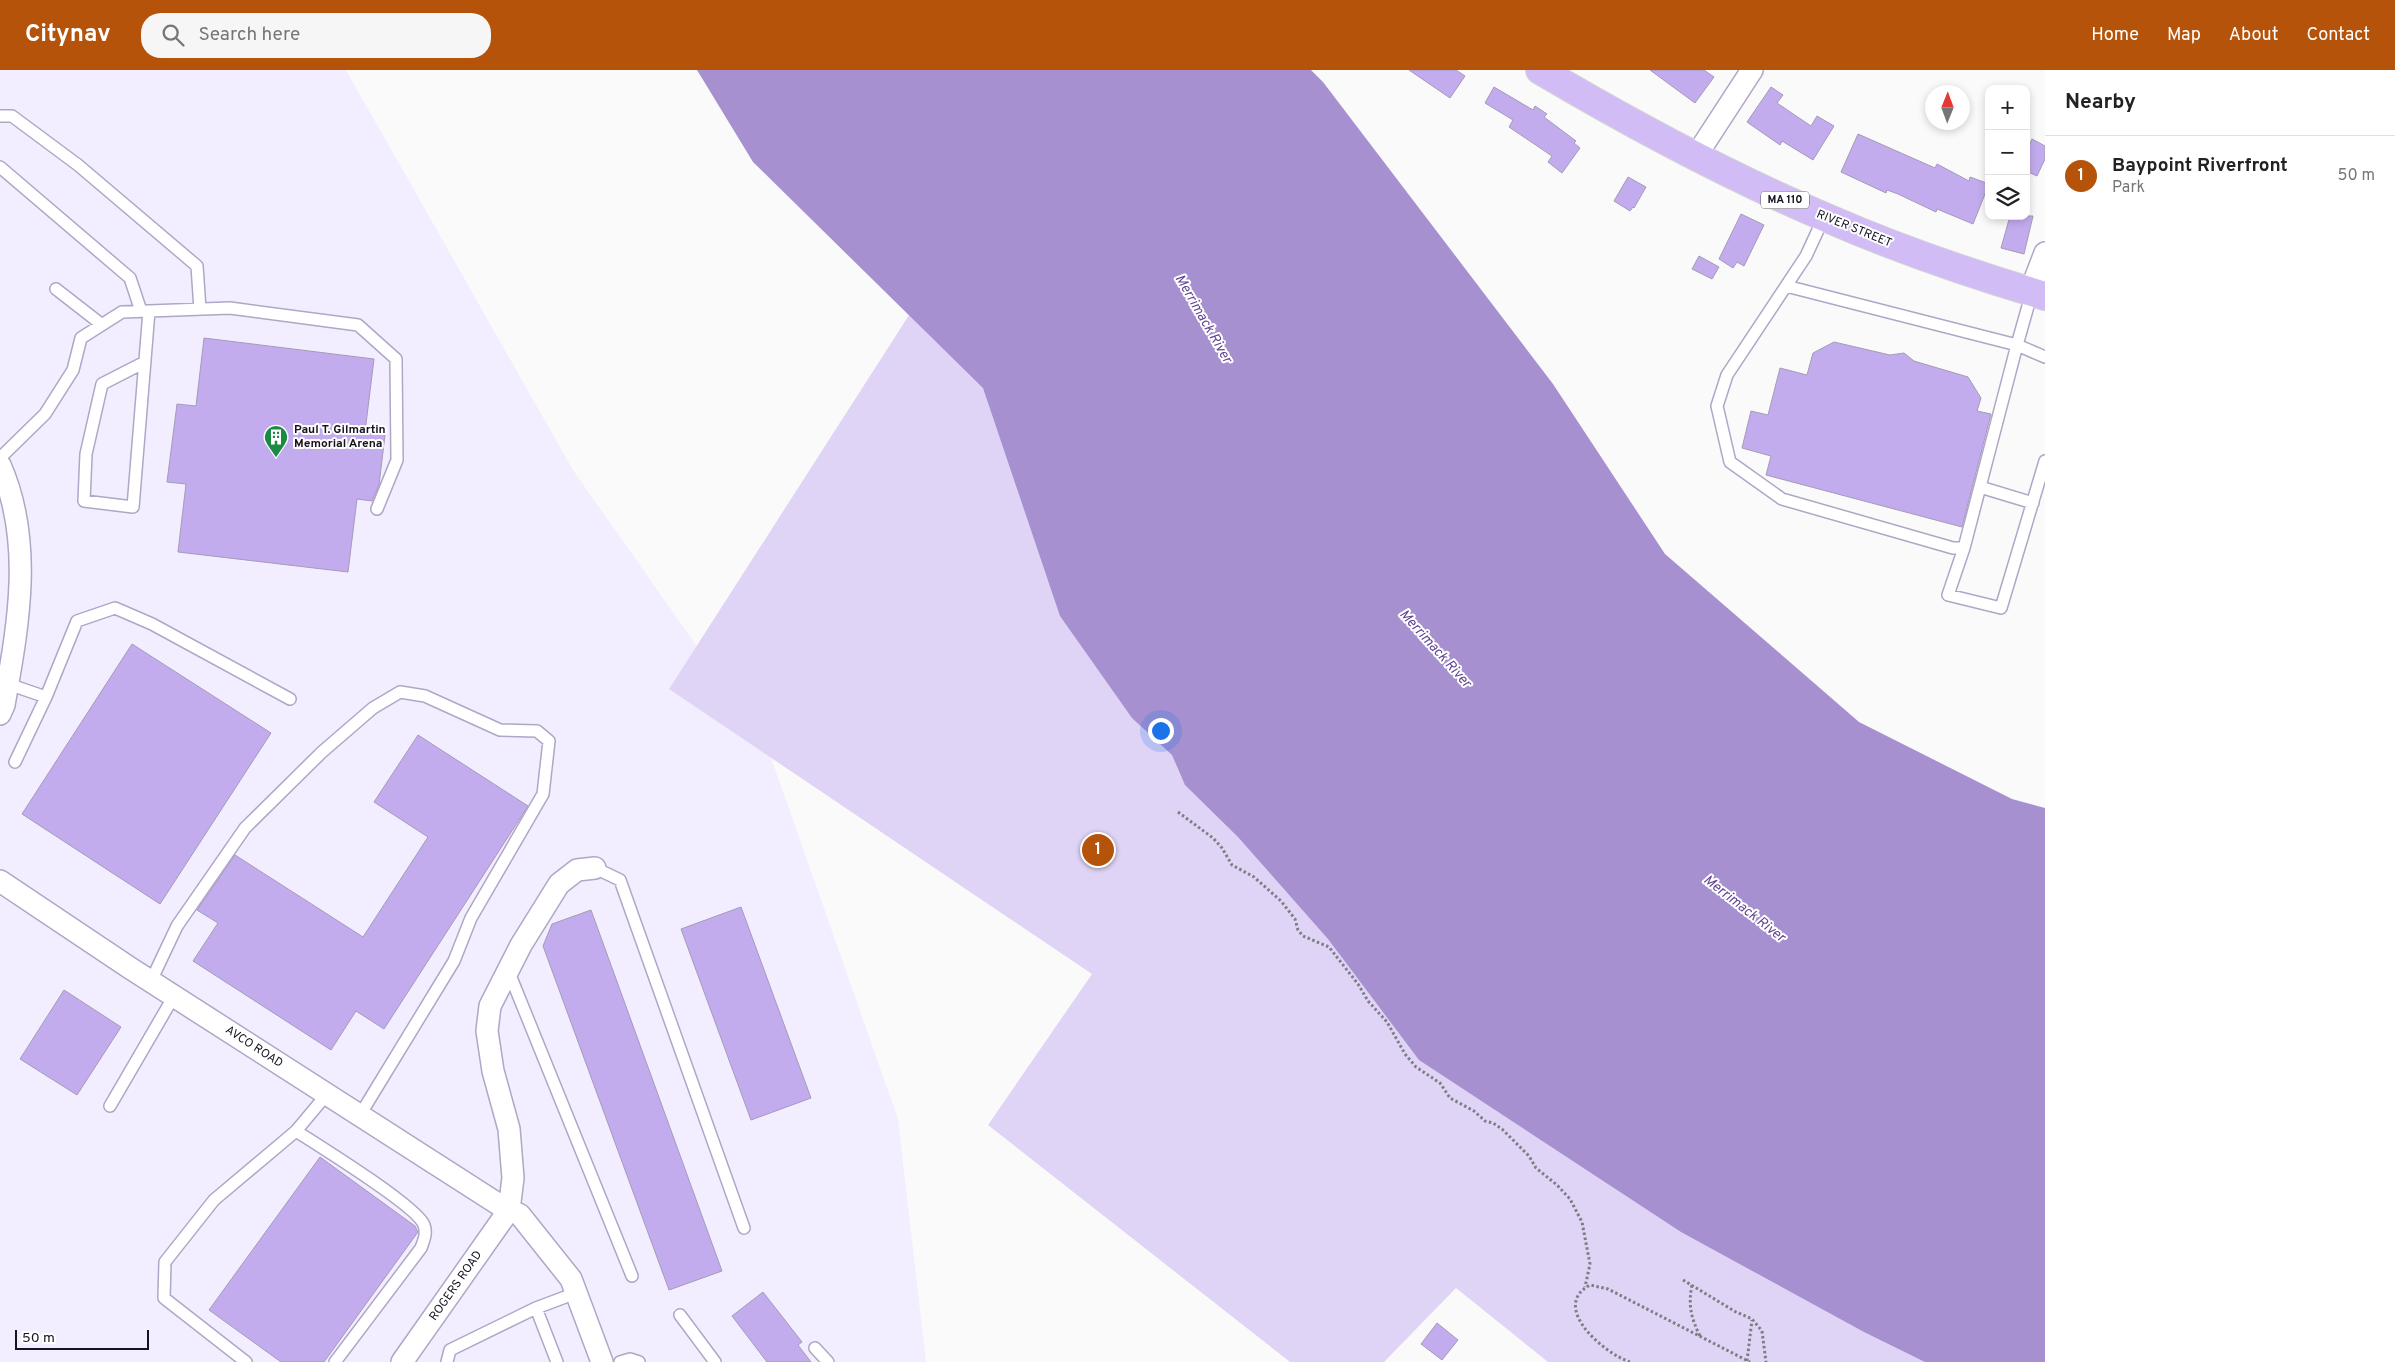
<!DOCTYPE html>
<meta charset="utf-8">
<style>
:root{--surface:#fff;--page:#f6f6f6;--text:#222;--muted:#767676;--line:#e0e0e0;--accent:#b45309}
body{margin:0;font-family:Overpass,sans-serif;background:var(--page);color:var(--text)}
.controls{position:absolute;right:15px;top:15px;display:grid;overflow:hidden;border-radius:10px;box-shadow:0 2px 8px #0003}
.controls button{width:45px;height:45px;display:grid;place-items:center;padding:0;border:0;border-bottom:1px solid var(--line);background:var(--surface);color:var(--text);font:25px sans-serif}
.compass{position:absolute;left:1925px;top:15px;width:45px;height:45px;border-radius:50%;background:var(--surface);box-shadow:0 2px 8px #0003;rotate:1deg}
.scale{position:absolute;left:15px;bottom:12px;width:134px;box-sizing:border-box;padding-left:5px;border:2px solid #16121e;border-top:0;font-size:14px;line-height:18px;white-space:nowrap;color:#16121e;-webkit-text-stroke:4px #fff;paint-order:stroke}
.you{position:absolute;left:1160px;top:660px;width:18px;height:18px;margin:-12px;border:4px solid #fff;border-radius:50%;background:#1a73e8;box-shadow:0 0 0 8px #1a73e833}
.badge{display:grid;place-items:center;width:32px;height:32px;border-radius:50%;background:var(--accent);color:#fff;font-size:16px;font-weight:700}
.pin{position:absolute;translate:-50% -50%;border:2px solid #fff;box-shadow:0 1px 5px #0006}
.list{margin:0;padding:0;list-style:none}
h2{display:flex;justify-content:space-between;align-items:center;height:65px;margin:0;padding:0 20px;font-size:21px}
h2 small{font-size:16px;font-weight:400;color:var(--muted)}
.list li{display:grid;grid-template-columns:32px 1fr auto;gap:15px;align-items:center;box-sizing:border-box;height:80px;padding:0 20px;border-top:1px solid var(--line)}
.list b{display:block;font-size:19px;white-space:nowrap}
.list p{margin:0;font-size:16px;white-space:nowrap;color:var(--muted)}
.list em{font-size:16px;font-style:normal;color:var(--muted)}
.icon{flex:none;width:28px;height:28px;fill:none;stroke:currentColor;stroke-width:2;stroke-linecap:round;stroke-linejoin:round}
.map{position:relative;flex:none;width:2045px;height:1292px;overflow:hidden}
header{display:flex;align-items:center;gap:30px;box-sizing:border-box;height:70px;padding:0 25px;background:var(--accent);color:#fff}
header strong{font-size:24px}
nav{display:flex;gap:28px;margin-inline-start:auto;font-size:18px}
.search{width:350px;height:45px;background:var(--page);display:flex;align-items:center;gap:12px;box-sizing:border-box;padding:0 18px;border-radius:20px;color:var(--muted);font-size:19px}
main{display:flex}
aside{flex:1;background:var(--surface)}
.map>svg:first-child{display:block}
</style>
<header>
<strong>Citynav</strong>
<div class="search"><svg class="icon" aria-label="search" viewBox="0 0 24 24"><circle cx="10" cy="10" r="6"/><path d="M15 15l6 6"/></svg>Search here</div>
<nav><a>Home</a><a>Map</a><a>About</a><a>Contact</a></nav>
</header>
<main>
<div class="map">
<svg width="2045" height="1292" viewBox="0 0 2045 1292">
<rect width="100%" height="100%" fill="#fafafa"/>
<!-- built -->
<path fill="#f3eeff" d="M0,0h346l227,400 194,276 131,373 28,243h-926z"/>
<!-- green -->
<path fill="#dfd4f6" d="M920,228l1048,1064h-420l-92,-74 -72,74h-94l-302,-237 104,-151 -423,-285z"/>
<!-- water -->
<path fill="#a690d0" d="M697,0h614l12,12 230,302 112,170 194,168 153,77 33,9v554h-120l-61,-30 -183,-100 -262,-172 -91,-121 -90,-102 -53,-52 -13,-30 -40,-37 -72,-102 -77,-228 -230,-226z"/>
<!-- building -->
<path fill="#c3acee" stroke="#a49ab9" d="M1409,0h47l9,6 -15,22z
M1650,0h54l10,7 -19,26z
M1494,17l39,23 2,-4 12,8 -3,3 32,24 -2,2 6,5 -18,25 -14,-11 4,-6 -43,-29 4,-7 -28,-17z
M1771,17l12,8 -6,8 34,23 6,-10 17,10 -21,34 -31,-19 -2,4 -33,-23z
M1858,64l77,34 2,-4 32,17 1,-4 19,7 -16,40 -36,-15 -1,3 -38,-18 -11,-4 -1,3 -45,-21z
M2032,69l13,7v13l-8,17 -11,-5v-19z
M1628,107l18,10 -12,21 -1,-1 -3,4 -16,-10z
M1741,144l23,11 -20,41 -7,-4 -4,6 -14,-9z
M2010,146h23l-9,38 -23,-6z
M1699,186l20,11 -7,12 -20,-10z
M204,268l170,21 -9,73 20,3 -6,50 -7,16 -15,-2 -9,73 -170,-20 8,-68 -19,-2 10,-78 19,2z
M1834,272l56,13 14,-2 10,8 54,16 13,21 -4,13 14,3 -29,113 -196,-52 5,-19 -29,-8 9,-37 17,4 12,-47 27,7 6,-22z
M132,574l139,89 -111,171 -138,-90z
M418,665l110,71 -144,223 -28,-18 -25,39 -138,-89 25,-38 -21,-13 38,-55 128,82 65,-100 -54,-35z
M741,837l70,191 -60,22 -70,-191z
M591,840l131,361 -53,19 -126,-344 9,-22z
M64,920l57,37 -44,68 -57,-36z
M320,1087l95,69 3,6 -94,130h-43l-72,-52z
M763,1222l39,50 -4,3 13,17h-44l-35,-46z
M1437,1253l21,17 -16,20 -21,-16z"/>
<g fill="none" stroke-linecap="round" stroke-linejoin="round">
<!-- lane casing -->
<g stroke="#b0a6c6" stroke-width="14">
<path id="lane" d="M0,46h12l66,49 119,101 3,43
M0,97l130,111 11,33
M1824,147l-18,39 -79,119 -10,31 13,56 52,37 171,49h11l-16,47 53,13 44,-147
M1786,216l231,59 -53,203
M56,219l45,35
M2032,222l-15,53 28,12
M145,292l-43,22 -16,70 -2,47 49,6 16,-196
M0,388l45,-44 28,-44 8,-32 41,-26 108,-4 128,17 38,34 1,101 -20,49
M1980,417l53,16
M8,614l38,13 -31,65
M46,627l31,-76 38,-13 37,16 138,75
M595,798l25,12 124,348
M508,900l124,306
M151,911l26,-55 68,-98 77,-76 51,-44 27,-16 25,4 75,34 37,1 12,10 -6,53 -72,124 -17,43 -94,154
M110,1036l64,-110
M296,1061c22,14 122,76 128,94 3,8 0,15 -3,23l-86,114
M536,1238l21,54
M680,1245l35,47
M815,1278l13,14
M246,1292l-82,-64 1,-36 49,-62 82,-69 31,-37
M447,1292l3,-12 86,-42 40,-15
M620,1292l10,-3 9,3"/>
</g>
<!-- street casing -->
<g stroke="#b0a6c6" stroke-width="24">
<path id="street" d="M1696,86l56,-86
M2030,222l15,-39
M0,395c34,77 18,161 4,240l-4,9
M0,811l130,87 368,236 22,11 51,64 31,83
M402,1292l107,-152 4,-32 -4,-49 -16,-58 -6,-40 3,-25 31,-61 38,-61 18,-14 18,-2"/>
</g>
<!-- primary casing -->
<g stroke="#d5d4d6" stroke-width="30">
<path id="primary" d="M1540,0c93,55 188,106 287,148 71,31 144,56 218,78"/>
</g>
<!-- path -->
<path stroke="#7f7d84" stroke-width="3" stroke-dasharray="2.5 2.5" stroke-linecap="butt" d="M1178,742l35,26 9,10 10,17 22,12 27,24 14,18 3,11 5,6 26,11 29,37 10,17 19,21 18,32 11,13 24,16 10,15 24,13 11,10 8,2 9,6 27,27 7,12 21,17 13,14 12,23 8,42 -5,23
M1683,1210l53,32 16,7 10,12 4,31
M1692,1215c-4,20 -1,33 8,51
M1747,1291l5,-41
M1630,1292c-25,-8 -81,-55 -40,-77l18,4 142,73"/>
<!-- lane -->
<use href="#lane" stroke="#fff" stroke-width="11"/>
<!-- street -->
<use href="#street" stroke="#fff" stroke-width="21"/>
<!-- primary -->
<use href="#primary" stroke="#d1bcf5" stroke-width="28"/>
</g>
<!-- icons -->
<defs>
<g id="building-pin" transform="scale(1.25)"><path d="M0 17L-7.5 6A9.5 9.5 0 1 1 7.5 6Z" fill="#1a8b43" stroke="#fff"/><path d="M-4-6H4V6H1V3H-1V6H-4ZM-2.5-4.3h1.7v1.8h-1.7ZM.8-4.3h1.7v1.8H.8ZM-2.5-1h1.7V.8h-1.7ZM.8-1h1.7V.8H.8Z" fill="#fff"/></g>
</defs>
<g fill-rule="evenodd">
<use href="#building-pin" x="276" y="367"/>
</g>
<g text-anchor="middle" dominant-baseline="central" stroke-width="4" stroke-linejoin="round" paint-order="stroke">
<!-- shield labels -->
<rect fill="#fff" stroke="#5c5962" stroke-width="1" x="1761" y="121.5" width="48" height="17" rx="4"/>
<g font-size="11" font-weight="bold" fill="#16121e">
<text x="1785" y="130">MA 110</text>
</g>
<!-- street labels -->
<g font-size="12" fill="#16121e" stroke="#fff">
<text transform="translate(1854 159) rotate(22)">RIVER STREET</text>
<text transform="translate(254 977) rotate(33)">AVCO ROAD</text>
<text transform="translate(456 1216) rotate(-55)">ROGERS ROAD</text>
</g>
<!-- poi labels -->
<g font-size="12" font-weight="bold" fill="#16121e" stroke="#fff" text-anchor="start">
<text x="294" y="360">Paul T. Gilmartin<tspan x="294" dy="14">Memorial Arena</tspan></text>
</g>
<!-- water labels -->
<g font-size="14" font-style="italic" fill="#634492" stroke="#fff">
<text transform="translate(1203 249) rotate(60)">Merrimack River</text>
<text transform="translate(1435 579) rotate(48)">Merrimack River</text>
<text transform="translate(1744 839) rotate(38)">Merrimack River</text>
</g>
</g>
</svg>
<div class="controls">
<button>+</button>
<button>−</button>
<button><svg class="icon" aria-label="layers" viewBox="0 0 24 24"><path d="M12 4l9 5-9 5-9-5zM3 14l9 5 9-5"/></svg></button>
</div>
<svg class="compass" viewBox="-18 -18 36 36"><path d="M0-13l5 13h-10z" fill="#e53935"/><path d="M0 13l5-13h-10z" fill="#767676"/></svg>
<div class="scale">50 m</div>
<div class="you"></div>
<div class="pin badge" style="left:1098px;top:780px">1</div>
</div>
<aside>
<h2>Nearby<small></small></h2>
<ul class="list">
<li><span class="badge">1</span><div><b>Baypoint Riverfront</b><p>Park</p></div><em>50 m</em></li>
</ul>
</aside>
</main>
